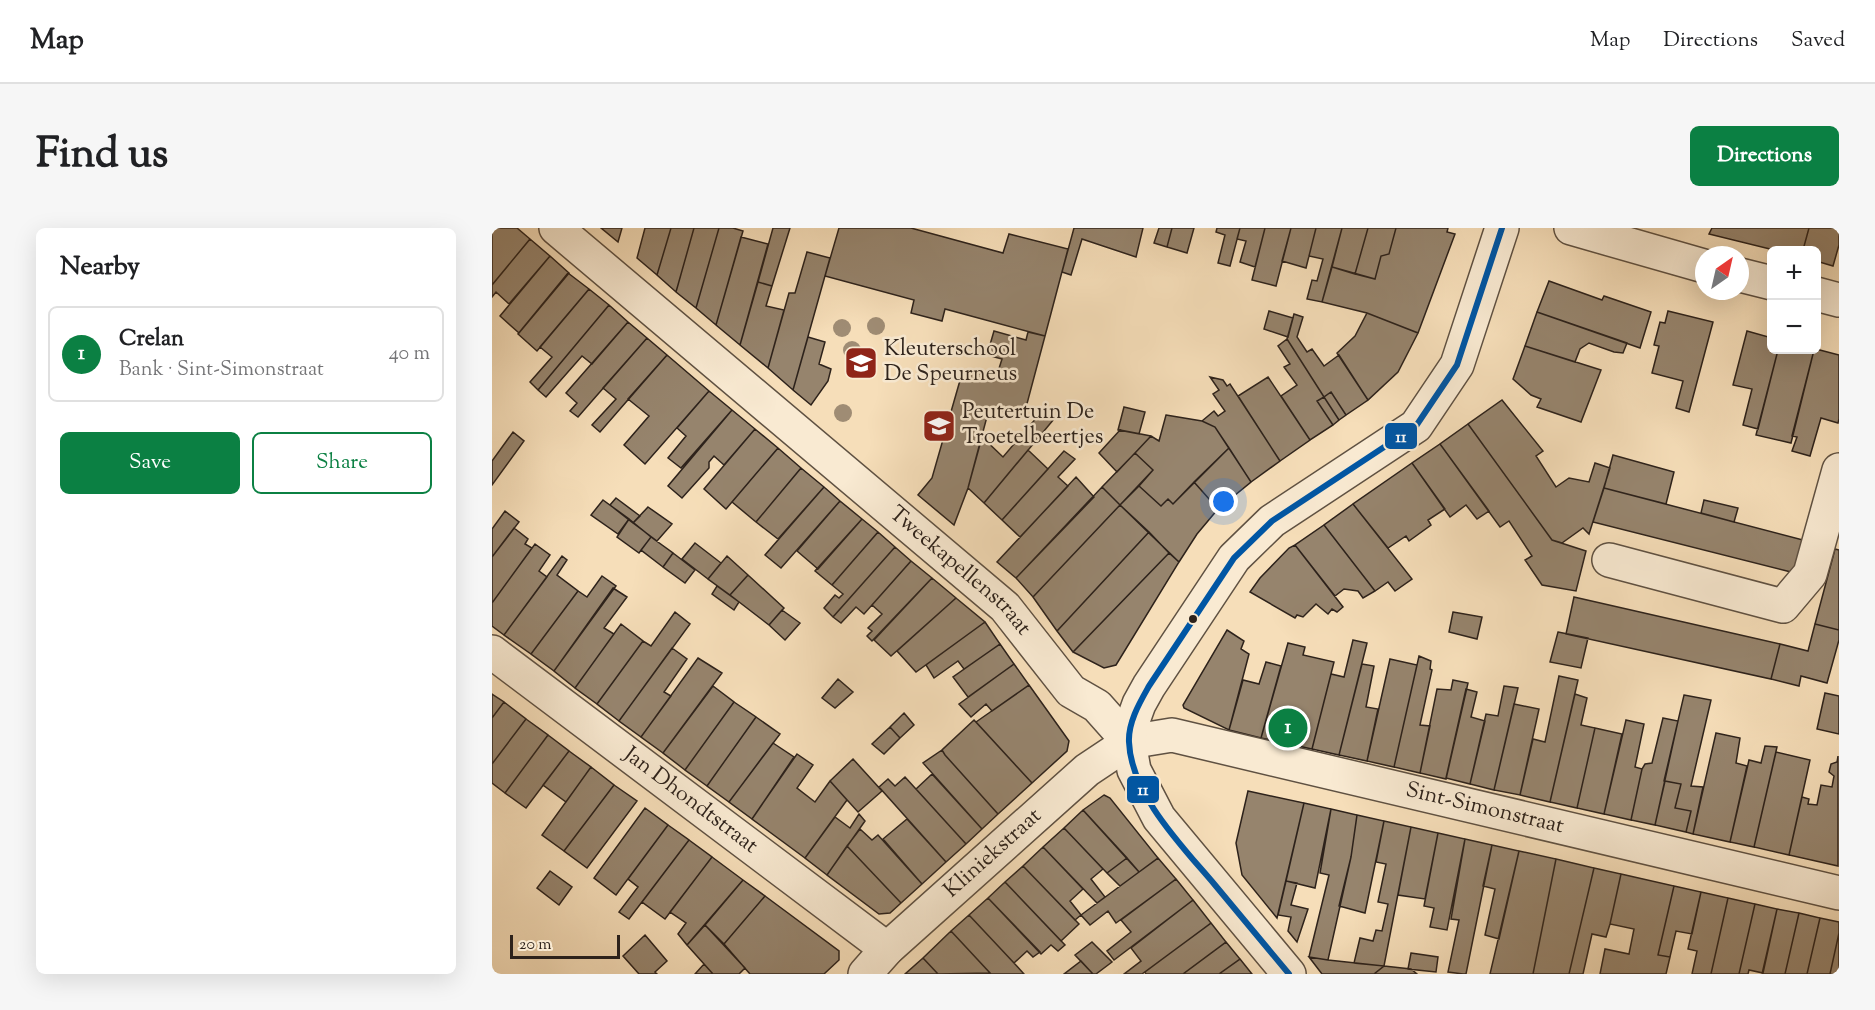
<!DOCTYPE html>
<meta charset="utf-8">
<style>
:root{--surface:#fff;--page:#f6f6f6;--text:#202124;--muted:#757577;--line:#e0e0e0;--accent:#0b8043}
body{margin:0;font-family:"Sorts Mill Goudy",serif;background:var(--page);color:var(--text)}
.controls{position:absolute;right:18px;top:18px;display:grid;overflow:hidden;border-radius:9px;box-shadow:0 6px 24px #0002}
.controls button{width:54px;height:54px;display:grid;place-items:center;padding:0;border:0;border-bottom:2px solid var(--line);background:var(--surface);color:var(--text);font:30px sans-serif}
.compass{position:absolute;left:1203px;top:18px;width:54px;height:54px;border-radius:50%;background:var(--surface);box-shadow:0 6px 24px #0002;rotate:34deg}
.scale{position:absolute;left:18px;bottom:15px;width:110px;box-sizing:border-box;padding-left:6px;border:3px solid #2d221b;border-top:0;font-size:16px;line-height:21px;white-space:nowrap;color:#2d221b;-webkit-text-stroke:4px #f9ead2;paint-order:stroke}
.you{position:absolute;left:732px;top:274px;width:21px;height:21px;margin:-15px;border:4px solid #fff;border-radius:50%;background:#1a73e8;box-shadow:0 0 0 9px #1a73e833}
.badge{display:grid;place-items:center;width:39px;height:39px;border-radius:50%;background:var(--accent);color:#fff;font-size:20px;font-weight:700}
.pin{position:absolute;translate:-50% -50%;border:3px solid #fff;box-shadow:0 2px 6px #0006}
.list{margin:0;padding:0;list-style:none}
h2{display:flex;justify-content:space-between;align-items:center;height:78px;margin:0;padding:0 24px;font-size:26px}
h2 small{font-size:20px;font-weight:400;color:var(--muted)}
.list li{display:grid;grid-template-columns:39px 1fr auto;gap:18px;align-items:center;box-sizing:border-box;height:96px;margin:0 12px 12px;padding:0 12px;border:2px solid var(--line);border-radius:9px}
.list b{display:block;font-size:22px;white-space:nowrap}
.list p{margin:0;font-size:20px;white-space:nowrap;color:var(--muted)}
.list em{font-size:20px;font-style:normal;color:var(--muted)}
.actions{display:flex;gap:12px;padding:18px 24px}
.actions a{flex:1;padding:14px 0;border:2px solid var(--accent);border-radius:9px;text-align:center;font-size:21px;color:var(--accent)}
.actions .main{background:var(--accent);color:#fff}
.map{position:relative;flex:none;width:1347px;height:746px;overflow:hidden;border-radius:9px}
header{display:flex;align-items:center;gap:36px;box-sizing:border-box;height:84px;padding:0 30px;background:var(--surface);border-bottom:2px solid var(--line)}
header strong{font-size:28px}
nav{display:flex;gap:33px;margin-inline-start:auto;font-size:21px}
.intro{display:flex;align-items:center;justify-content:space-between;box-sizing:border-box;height:144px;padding:0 36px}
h1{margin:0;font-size:42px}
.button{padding:15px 27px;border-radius:9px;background:var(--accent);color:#fff;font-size:21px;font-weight:700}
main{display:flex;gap:36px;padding:0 36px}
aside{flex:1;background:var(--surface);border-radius:9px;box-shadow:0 6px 24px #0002}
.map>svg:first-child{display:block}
</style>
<header>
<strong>Map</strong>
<nav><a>Map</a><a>Directions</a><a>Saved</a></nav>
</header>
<div class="intro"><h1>Find us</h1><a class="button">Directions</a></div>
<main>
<aside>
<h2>Nearby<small></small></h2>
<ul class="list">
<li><span class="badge">1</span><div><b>Crelan</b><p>Bank · Sint-Simonstraat</p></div><em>40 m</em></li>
</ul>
<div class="actions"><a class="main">Save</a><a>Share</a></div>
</aside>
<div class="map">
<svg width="1347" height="746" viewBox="0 0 1347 746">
<rect width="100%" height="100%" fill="#f6deb9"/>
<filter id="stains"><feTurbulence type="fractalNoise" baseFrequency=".00333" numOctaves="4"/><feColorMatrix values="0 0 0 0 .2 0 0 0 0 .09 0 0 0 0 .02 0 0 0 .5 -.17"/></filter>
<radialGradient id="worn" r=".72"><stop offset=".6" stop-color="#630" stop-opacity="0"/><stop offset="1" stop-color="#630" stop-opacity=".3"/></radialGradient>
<!-- building -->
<path fill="#96846d" stroke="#2d221b" stroke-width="1.5" d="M0,0h25l13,11 -38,46z
M109,0h21l-4,14z
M153,0h26l-14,47 -20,-17z
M179,0h23l-18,64 -19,-17z
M202,0h25l-23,80 -20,-16z
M227,0h14l10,3 -27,94 -20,-17z
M281,0h17l-18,58 -14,-4z
M347,0h72l92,25 6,-19 59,15 -23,87 -100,-27 -3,12 -31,-8 3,-13 -89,-24z
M582,0h69l-7,29 -54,-18 -11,36 -9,-3z
M667,0h13l-5,19 -13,-4z
M680,0h22l-7,25 -20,-6z
M725,0h23l-10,38 -12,-3 7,-28 -9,-3z
M748,0h25l-10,39 -15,-5 6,-21 -9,-2z
M773,0h26l-15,58 -24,-6z
M799,0h25l-10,40 -24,-7z
M824,0h26l-20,74 -15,-3 5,-19 5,1 6,-22 -14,-3z
M850,0h26l-13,46 -23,-7z
M876,0h28l-7,26 -8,2 -6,23 -20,-5z
M904,0h52l-1,4 8,2 -37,99 -51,-20 -45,-11 10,-35 43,12 6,-23 8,-2z
M1220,0h97l-6,22h-29l-65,-16z
M1317,0h30v17l-6,21 -17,-5v-11h-13z
M249,9l27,7 -28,101 -24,-20z
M38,11l20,17 -41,48 -13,-12 -4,5v-12z
M315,24l23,6 -37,132 -25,-22 21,-75h6z
M58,28l19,17 -50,60 -19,-17z
M76,45l21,16 -52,62 -19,-17z
M1057,53l53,19 2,-4 47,16 -11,36 -103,-36z
M266,54l14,4 -6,20 18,4 -16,58 -28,-23z
M97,61l20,16 -71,85 -8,-8 22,-25 -12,-10z
M117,77l19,17 -36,42 -10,-8 -36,41 -8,-7z
M777,83l24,7 -5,19 -24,-8z
M1176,83l45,11 -24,90 -13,-4 7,-27 -31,-8 7,-27 -5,-1 6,-23 5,1z
M1045,84l90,31 -4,10 -9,-1 -25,-9 -9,6 -5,13 -50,-16z
M875,85l51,20 -20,39 -30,28 -31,-47 18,-17z
M802,86l9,3 -6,20 10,15 5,-3 12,17 15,-11 29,45 -22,15 -15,-23 -7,5 -37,-58z
M136,94l19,16 -69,79 -8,-6 7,-8 -11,-10z
M502,103l32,9 2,-8 17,4 -21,79 -35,-6 -21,79 -14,37 -36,-30 14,-17 31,-108 33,8 6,-19 -15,-4z
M1255,103l25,7v12h6l-20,79 -15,-4 9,-36 -19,-4z
M316,109l17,5 -6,22 12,5 -3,12 -17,24 -18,-15z
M155,110l20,17 -67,77 -8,-7 24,-26 -13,-11z
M795,111l37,58 -7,4 16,24 -23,15 -29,-44 16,-11 -13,-18 6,-3 -12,-18z
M1033,118l76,24 -20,52 -44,-15 4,-8 -10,-4 -18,-16z
M1324,121l23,6v64l-1,4 -17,-5 -11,38 -18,-5 5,-14 -5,-1 22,-86z
M1286,122h36l-23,93 -35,-8z
M175,127l42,36 -64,73 -21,-19 25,-29 -21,-17z
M718,149l13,3 4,6 3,-2 50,77 -29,21 -36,-55 -13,-6 12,-10 4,5 7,-5 -12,-17 6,-4z
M776,149l42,63 -30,21 -42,-65z
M217,163l23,19 -51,58 -13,-10 18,-22 -9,-8z
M839,164l15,23 -7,5 -15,-23z
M832,169l15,23 -6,5 -16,-24z
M1010,172l41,51 -7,5 20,31 13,-9 20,4 6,-19 15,5 -21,66 -6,-6 -21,15 -10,-3 -84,-116z
M632,179l21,5 -6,22 -21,-4z
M240,182l23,19 -31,36 -10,-9 -5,6v6l-27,30 -14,-12z
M674,187l36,6 13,6 14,21 -56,56 -5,-5 -7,7 -22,-20 14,-16 -18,-17 16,-17 8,5z
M546,188l16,3 -70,84 -16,-15 14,-51 21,20z
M976,196l84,116 34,11 -10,40 -34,-6 -17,-25 7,-4 -23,-35 -9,6 -60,-83z
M263,201l23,19 -52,61 -22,-20z
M628,202l31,6 -34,36 -18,-19z
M21,204l11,9 -32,44v-24z
M948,216l49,67 -12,8 -11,-14 -16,12 -38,-54z
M286,220l23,20 -45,54 -24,-20z
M737,220l22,34 -33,27 -24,-27z
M536,222l20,19 -46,51 -18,-17z
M572,223l11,8 -17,18 10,9 -48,51 -18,-17z
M643,225l18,17 -33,35 -18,-18z
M1121,227l61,17 -8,32 -62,-16z
M920,235l33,46 -17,11 3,5 -22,16 -3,-5 -18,12 -35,-44z
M309,240l23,19 -46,52 -22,-17z
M584,249l18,20 -78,81 -19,-16z
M702,254l24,27 -21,25 -18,28 -59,-57 19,-19 22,20 7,-7 5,5z
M332,259l16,14 -59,67 -16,-13z
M610,259l18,18 -87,92 -17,-19z
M1112,260l199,52 -8,33 -202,-51z
M124,270l24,18 -7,7 -23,-18z
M111,272l26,19 -11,15 -27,-19z
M1212,272l34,8 -4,14 -33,-9z
M348,273l22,18 -44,50 -21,-18z
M861,276l59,75 -17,12 -7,-9 -13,9 -51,-66z
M628,277l29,27 -92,99 -24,-34z
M156,279l24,17 -15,17 -24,-18z
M13,283l14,11 -27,35v-28z
M137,291l22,18 -12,16 -22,-16z
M370,291l16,13 -46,53 -17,-14z
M832,297l51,66 -12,7 -5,-7 -14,-2 -9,7 -40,-51z
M22,300l14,11 -3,5 7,4 -40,55v-46z
M386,304l17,15 -62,70 -9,-9 11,-13 4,3 4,-4 -11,-9z
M657,304l20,21 -96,99 -16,-21z
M159,309l22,16 -10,14 -22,-17z
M203,315l26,20 -13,16 -26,-20z
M43,316l15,11 -11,16 8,6 -43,58 -12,-9v-23z
M803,317l48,62 -6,5 -5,-3 -4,5 -12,-10 -13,13 -6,-2 -2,3 -45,-26 10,-14 29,-30z
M403,319l16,14 -47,53 -8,-7 -15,16 -8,-6z
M1343,321l4,1v80l-24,-6z
M181,325l22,17 -10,13 -22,-16z
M677,325l10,9 -63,103 -12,3 -31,-16z
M70,328l5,4 -10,15 21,16 -47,63 -27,-19z
M235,328l21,19 -18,20 -22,-16z
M419,333l21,17 -60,63 -5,-5 5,-5 -4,-3 14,-14 -10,-9z
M256,347l36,33 -15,17 -39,-30z
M110,348l14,10 -62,85 -23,-17 47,-63 9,6z
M440,350l24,20 -65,58 -17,-16z
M225,358l22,16 -5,8 -22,-16z
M121,360l14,9 -23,31 10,6 -39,54 -21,-17z
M1082,369l206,47 -9,35 -205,-45z
M464,370l29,24 -69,50 -19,-21z
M290,382l18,13 -15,17 -16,-15z
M183,384l15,12 -71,97 -22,-17 46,-63 8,5z
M961,384l29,5 -5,22 -28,-7z
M493,394l15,22 -36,25 -6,-8 -24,17 -8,-13z
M129,396l22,17 -46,63 -22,-16z
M1323,396l24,6v10l-12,43 -26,-7 -2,10 -28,-7 9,-35 28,7z
M735,402l17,11 -3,8 8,5 -20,76 -45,-22 -1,-3z
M1066,404l30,6 -7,30 -31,-6z
M861,412l14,3 -28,112 -27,-6 19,-75 13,3z
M796,415l17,4 -2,8 31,7 -22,87 -51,-11z
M508,416l14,20 -46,33 -15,-20z
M180,420l15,11 -23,33 7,4 -30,41 -22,-16z
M927,428l12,5 -1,8 2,1 -12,55 10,1 -10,47 -26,-6z
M206,430l24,15 -59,80 -22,-16z
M898,431l27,6 -23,102 -27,-6z
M774,434l15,4 -20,72 -32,-8 14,-50 16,4z
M522,436l15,21 -37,26 -6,-7 -15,13 -12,-13z
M870,436l12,2 -8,41 12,2 -11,52 -28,-6z
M1067,448l19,4 -28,122 -30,-7 13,-56 12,3z
M346,451l15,13 -18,16 -13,-10z
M961,452l15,3 -22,96 -26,-6 17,-84 14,1z
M537,457l40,56 -2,10 -35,32 -56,-61z
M221,458l21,16 -49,68 -22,-17z
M1012,458l14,2 -24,102 -24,-6 16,-70 12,2z
M974,461l11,3 -6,25 14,4 -15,63 -24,-6z
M1333,465l14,3v38l-22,-5z
M0,466l12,8 -12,16z
M1083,466l12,4 -6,27 14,3 -18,80 -27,-6z
M1192,467l27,5 -20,86 12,1 -10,47 -7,-2 5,-21 -16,-3 6,-24 -17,-3z
M12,474l22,17 -34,45v-46z
M242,474l22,15 -49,69 -22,-16z
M1022,476l25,5 -19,86 -26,-5z
M412,485l10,12 -14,13 -10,-11z
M264,489l24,17 -51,68 -22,-16z
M1171,490l15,3 -23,104 -24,-5 11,-51 3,-5 7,-1z
M34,491l22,16 -43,58 -13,-10v-19z
M482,492l58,63 -34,31 -53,-59 -3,-5z
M1134,492l18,4 -9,43 7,2 -11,51 -27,-6z
M398,499l10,11 -16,16 -12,-10z
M1103,500l27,6 -18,80 -27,-6z
M1224,505l24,5 -4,25 11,3 -17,76 -37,-8z
M56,507l21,16 -43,57 -21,-15z
M281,515l21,14 -42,62 -23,-17z
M1273,518l12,1 -23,100 -24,-5 19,-82 12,3z
M450,522l3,5 53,59 -16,15 -59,-66z
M77,523l22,16 -25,35 -23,-17z
M1284,524l34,8 -21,95 -35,-8z
M305,526l16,11 -16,23 18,14 15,-21 17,19 -42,58 -53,-39z
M1346,528v110l-49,-11 13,-58 7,2 -1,5 9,1 4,-20 11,2 2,-11 -5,-4 2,-8 6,-2z
M361,531l29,32 -24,21 -28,-31z
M99,539l23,18 -50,66 -22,-16z
M440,546l50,55 -16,15 -50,-55z
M413,549l61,67 -20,18 -67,-75 9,-8 7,7z
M1173,553l16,3 -6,24 16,3 -5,21 -31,-7z
M122,557l23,16 -50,67 -23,-17z
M756,563l56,12 -27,115 -35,-43 -6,-32z
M612,567l6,3 48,60 -19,14 -56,-62z
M812,575l27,6 -16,79 -29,-7z
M153,580l23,17 -52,70 -22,-17z
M839,581l26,6 -6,42 -23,103 -19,-3 20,-82 -9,-2z
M591,582l44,48 -20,15 -43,-45z
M367,586l6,7 -38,54 -22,-17 30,-41 15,11z
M865,587l27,6 -19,92 -26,-7 12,-49z
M415,591l39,43 -24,22 -39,-45z
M892,593l27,6 -27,139 -30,-3 6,-25 13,3 3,-11 6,1 6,-27 -10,-2 8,-38 -10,-2z
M176,597l21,15 -60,79 -10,-7 19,-25 -10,-8z
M919,599l27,6 -13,66 -27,-4z
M572,600l39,41 -12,10 14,18 -8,6 -54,-56z
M368,601l12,11 6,-5 44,49 -21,19 -54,-57z
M946,605l27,6 -18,91 -17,-3 4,-19 -10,-2z
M973,611l27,6 -26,129h-3l-15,-2 11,-52 -8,-1z
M197,612l23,17 -47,62 -23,-17z
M1000,617l27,6 -20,88 -14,-4 10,-46 -12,-3z
M355,618l54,57 -11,10 -11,1 -52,-39z
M551,619l40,42 -13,12 11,14 -6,5 -52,-54z
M1027,623l37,8 -23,115h-43z
M220,629l31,23 -56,65 -9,-11 8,-11 -16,-11z
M635,630l12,14 -19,14 -13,-13z
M666,630l18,21 -60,44 -8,-12 -18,14 -9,-10z
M1064,631l38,9 -25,106h-36z
M531,638l56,58 -18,17 -56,-59z
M1102,640l27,6 -11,50 -4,13 -14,-3 -9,40h-14z
M58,643l22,16 -13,18 -22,-17z
M1129,646l53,12 -16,69 12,2 -4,17h-66l5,-25 24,5 5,-25 -24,-5z
M684,651l17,21 -79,60 -7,-9 24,-19 -10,-12z
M251,652l22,16 -41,48 -19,-19z
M794,653l11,2 -6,22 17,4 -11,33 -9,-11 3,-14 -13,-2z
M513,654l60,63 -7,6 -7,-6 -10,9 -53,-56z
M1182,658l27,6 -9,42 -16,-3 -6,26 -12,-2z
M1209,664l27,6 -17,76h-19l5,-23 -9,-2z
M273,668l74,55v9l-15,14h-74l-26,-30z
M496,670l52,54 -7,5 -6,-6 -13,12 -45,-48z
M1236,670l27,6 -16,70h-28z
M701,672l18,23 -69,51h-18l17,-13 -10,-13z
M1263,676l22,5 -14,64 -14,-3 -1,4h-9z
M1285,681l22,4 -14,61h-23z
M1307,685l21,5 -13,56h-22z
M477,687l45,48 10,11h-33l-40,-43z
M1328,690l19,4v11l-9,41h-23z
M719,695l15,19 -43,32h-37l-1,-2z
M213,697l40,43 -6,6h-26l-26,-29z
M459,703l39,42 -52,1 -15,-16z
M1347,705v41h-9z
M153,707l22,26 -12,11 2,2h-18l-16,-18z
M600,714l20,20 -16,12h-3l-18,-19z
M734,714l14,17 -21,15h-36z
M919,725l27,4 -2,15 -28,-3z
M817,729l19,3 56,6 -10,8h-52z
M431,730l15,16h-33z
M748,731l12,15h-33z
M589,733l12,13h-29z
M212,736l9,10h-18z
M892,738l27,3 6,5h-43z"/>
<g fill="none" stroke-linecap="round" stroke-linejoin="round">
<!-- minor casing -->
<g stroke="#5f5142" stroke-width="36">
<g id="minor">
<path id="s1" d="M64,0l449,379 66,84 26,15 32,36"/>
<path d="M1079,0l133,38"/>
<path d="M1248,47l32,8"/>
<path d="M1324,66l23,6"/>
<path d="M1117,332l174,46 27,-32 29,-104"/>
<path id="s2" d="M0,424l395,297"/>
<path id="s3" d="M373,746l22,-25 200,-179 42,-28 43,-7 667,158"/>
<path d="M797,746l-130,-156 -25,-48 -5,-28 1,-13 9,-25 10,-18 85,-128 38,-37 144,-95 41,-61 45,-137"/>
</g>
</g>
<!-- minor -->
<use href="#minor" stroke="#f9ead2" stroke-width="33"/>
<!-- bus-1 casing -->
<g stroke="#f9ead2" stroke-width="10">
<path id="bus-1" d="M797,746c-25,-30 -49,-59 -74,-89 -32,-38 -84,-90 -86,-143 -1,-20 11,-40 20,-56l85,-128 38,-37 144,-95 41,-61 45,-137"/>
</g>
<!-- bus-1 -->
<use href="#bus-1" stroke="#0056a4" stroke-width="6"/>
</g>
<!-- trees -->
<g fill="#9f8c74">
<circle cx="384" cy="98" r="9"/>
<circle cx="350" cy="100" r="9"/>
<circle cx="360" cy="122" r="9"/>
<circle cx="351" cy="185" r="9"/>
</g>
<!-- icons -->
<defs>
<g id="school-square" transform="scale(1.725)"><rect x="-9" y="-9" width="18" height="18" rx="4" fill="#8f2418" stroke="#f9ead2"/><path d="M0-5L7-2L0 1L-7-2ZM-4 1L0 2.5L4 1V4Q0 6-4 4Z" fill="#fff"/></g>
</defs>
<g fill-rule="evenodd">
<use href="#school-square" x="369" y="135"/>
<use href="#school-square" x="447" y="198"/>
</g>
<!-- markers -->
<circle fill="#2d221b" stroke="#f9ead2" stroke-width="2" cx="701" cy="391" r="5"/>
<g text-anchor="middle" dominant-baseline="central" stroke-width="5" stroke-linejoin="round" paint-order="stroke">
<!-- poi labels -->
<g font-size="22" fill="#2d221b" stroke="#f9ead2" text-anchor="start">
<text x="392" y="122">Kleuterschool<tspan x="392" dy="25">De Speurneus</tspan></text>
<text x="470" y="185">Peutertuin De<tspan x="470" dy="25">Troetelbeertjes</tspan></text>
</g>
<!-- street labels -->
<g font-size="22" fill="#2d221b" stroke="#f9ead2">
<text stroke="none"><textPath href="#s1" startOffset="530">Tweekapellenstraat</textPath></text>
<text stroke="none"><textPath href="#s2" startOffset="248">Jan Dhondtstraat</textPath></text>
<text stroke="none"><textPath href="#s3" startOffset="717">Sint-Simonstraat</textPath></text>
<text stroke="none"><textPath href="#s3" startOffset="176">Kliniekstraat</textPath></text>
</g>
</g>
<g stroke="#f9ead2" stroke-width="2">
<rect x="892" y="194" width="34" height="28" rx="6" fill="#0056a4"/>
<rect x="634" y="547" width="34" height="29" rx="6" fill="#0056a4"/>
</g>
<g font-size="16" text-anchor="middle" font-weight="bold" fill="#fff">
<text x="909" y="214">11</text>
<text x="651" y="567">11</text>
</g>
<rect width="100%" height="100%" filter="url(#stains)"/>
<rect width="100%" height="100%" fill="url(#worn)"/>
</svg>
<div class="controls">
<button>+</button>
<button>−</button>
</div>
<svg class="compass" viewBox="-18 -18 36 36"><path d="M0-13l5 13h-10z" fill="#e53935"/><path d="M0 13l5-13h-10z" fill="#757577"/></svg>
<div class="scale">20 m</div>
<div class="you"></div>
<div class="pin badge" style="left:796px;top:500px">1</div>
</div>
</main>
